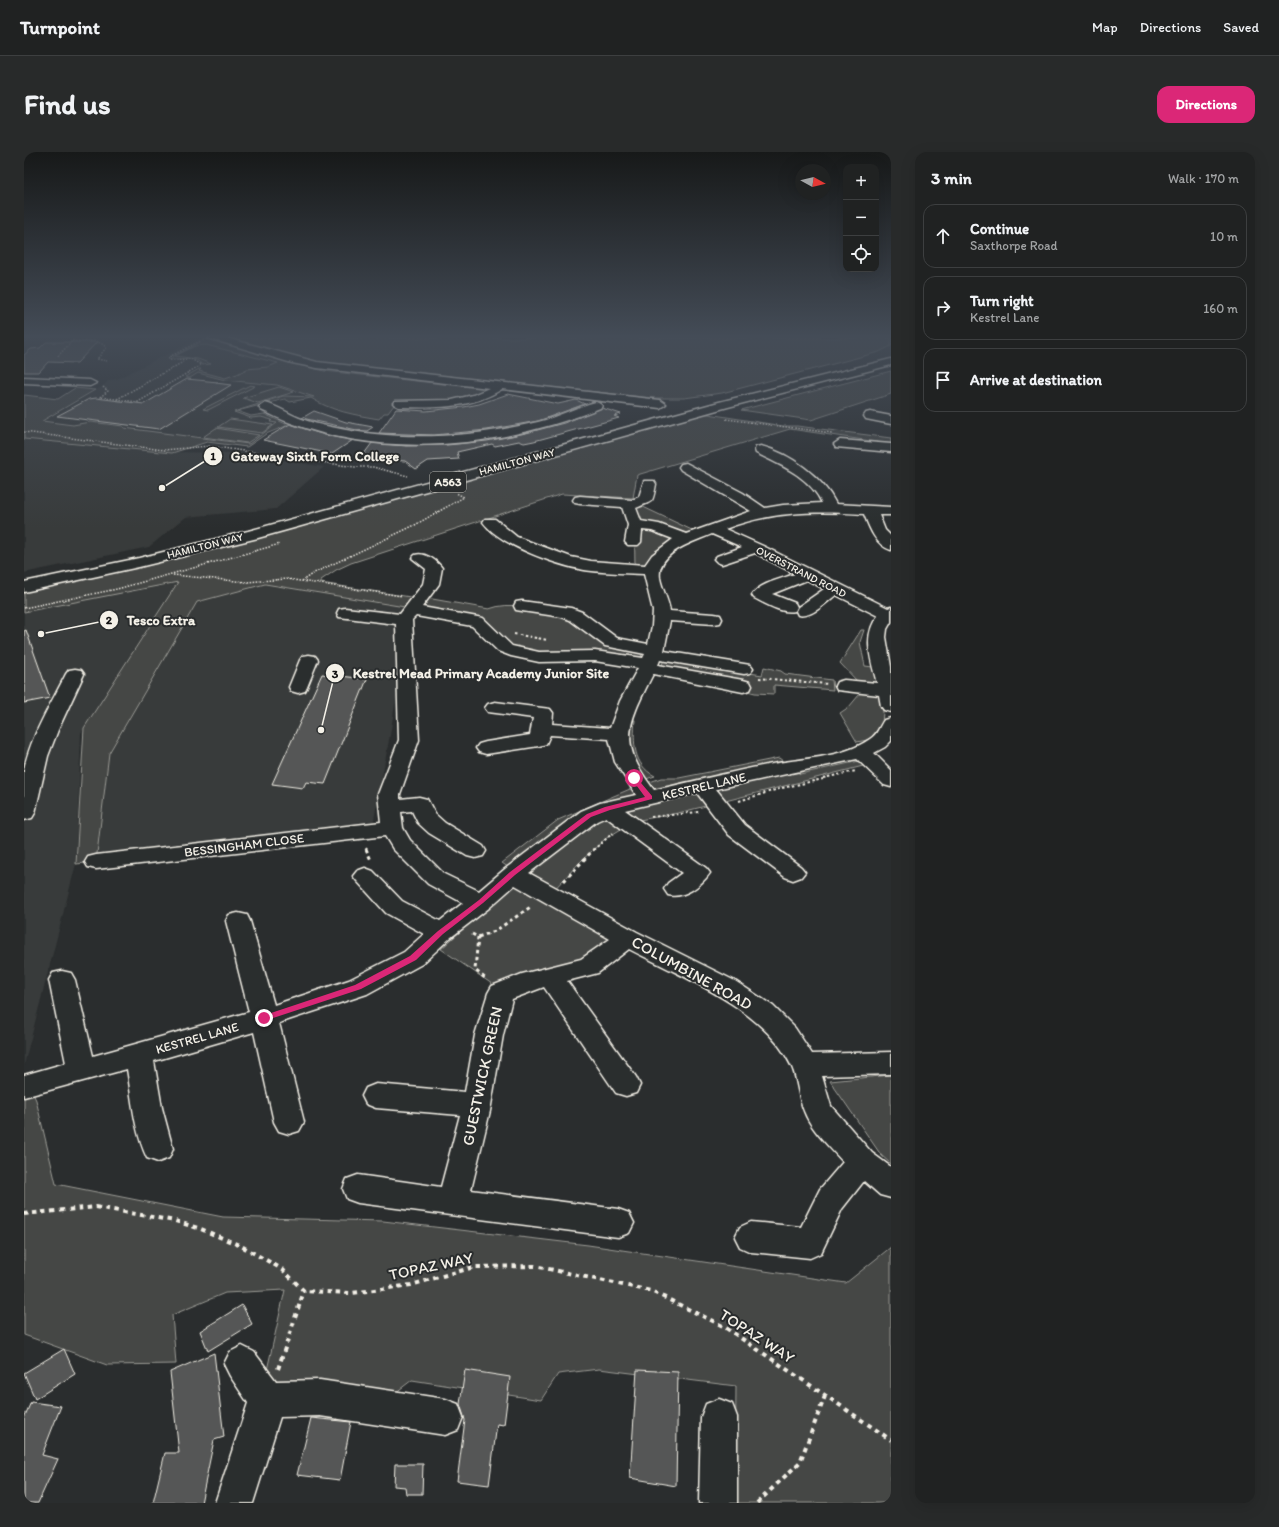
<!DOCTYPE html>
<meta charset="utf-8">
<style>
:root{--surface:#202222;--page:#282a2a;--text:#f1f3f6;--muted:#a2a4a5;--line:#3d3f40;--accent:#db2777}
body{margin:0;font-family:Itim,sans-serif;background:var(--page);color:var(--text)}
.controls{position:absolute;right:12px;top:12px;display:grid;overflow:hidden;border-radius:8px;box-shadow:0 4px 16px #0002}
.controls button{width:36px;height:36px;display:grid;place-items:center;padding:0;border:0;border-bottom:1px solid var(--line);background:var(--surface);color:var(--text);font:20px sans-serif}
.compass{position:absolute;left:771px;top:12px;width:36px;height:36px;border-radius:50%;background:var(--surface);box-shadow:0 4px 16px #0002;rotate:98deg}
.stop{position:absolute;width:12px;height:12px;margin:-9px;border:3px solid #db2777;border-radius:50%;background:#fff}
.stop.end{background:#db2777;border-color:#fff;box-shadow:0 1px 4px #0008}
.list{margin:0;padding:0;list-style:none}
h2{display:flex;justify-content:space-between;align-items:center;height:52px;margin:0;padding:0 16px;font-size:17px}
h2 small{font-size:13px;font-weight:400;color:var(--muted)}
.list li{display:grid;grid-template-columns:26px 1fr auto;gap:12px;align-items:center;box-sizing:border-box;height:64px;margin:0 8px 8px;padding:0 8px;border:1px solid var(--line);border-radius:12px}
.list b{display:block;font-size:15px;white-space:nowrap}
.list p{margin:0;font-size:13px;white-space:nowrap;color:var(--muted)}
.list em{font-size:13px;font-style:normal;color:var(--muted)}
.icon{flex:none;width:22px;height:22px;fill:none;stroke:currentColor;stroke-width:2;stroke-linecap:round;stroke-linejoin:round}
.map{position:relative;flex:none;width:867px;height:1351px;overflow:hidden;border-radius:12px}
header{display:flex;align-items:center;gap:24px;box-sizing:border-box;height:56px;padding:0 20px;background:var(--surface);border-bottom:1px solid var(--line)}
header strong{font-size:19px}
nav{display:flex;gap:22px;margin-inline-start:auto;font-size:14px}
.intro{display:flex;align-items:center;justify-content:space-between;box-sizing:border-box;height:96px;padding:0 24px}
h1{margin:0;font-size:28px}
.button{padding:10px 18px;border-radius:12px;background:var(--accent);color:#fff;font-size:14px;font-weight:700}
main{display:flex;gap:24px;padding:0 24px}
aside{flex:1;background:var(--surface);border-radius:12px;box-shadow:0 4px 16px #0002}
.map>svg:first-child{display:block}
</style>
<header>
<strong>Turnpoint</strong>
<nav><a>Map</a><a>Directions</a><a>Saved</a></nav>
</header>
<div class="intro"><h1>Find us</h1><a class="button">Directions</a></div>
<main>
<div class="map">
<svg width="867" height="1351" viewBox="0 0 867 1351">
<rect width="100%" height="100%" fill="#2a2d2e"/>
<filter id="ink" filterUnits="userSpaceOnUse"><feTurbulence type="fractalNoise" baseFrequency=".025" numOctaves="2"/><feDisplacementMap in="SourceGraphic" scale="8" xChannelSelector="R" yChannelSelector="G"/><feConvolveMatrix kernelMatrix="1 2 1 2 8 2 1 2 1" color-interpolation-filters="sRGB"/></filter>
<g filter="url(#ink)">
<!-- built -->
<path fill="#373a3a" d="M175,186l124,33 82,8 6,22h-14l-9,12h-4l-5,6 -30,-6 -30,-10 -8,-5 -21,4 -5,-3 -39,9 -9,4 14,4 13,-2 24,11 -22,9 -19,13 -205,-26 61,-35 6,-6 8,-1z
M0,287l140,13 76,1 84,14 -48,42 -90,8 -37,30 -125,26z
M154,429l-97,152 -5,131 -52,201v-453z
M238,432l149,24 -21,127 -18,95 -276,32 13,-109 88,-151z"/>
<!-- green -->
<path fill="#444645" stroke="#9c9c96" d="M201,186h666v8l-12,6 -157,41 -38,5h-32l-335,-36z
M182,187l118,32 164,18c-25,15 -62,13 -91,12l-9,12h-4l-5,6c-24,-4 -48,-8 -68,-21l-21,4 -5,-3 -48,12 14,5 13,-2 24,11 -22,9 -19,13 -40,-5 -35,11 -148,-14v-44l34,4 17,-11 20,2 -53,31 31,4 17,-3 33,4 1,2 125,16 28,-21 -7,-1 2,-2 -11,-3 -10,1 -17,-6 49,-16 31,1 -37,-12 -52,-5 -27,-7 -8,5 -5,-1 14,-8h2l-2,2 26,7 12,-4 10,-5 21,-2 10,-4 -72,-18 -11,1 -20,10 23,3 13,5 -9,1c-5,-9 -20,-6 -30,-6v-2z
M867,219v23l-80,26 -70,-10z
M226,233l5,1 -47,24 -5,-1z
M255,235l15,5 -36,11 -15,-5z
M672,260l87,14h14l94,12v6l-101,-15 -153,46 -4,23 -71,-4 -211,69 -15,7 -15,10v3l96,15 -6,10 -146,-24 -68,18 -88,151 -13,109 -20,2 8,-136 94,-146 -154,30v-24l213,-50z
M206,267l43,6 -11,8 -44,-6z
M192,276l43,7 -12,8 -44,-6z
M615,353l57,27 -48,32 -5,2 -8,-1 -1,-57z
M397,445l68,12c41,-16 115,25 154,42l-4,13 -92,-12 -30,-1 -30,-29 -71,-13z
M837,478h3l-4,12 5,24 8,1 10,45 -1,12 -10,15 -15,3 -17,-29 9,-6 10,-12 -1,-13 -18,-19z
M640,507l98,16 2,-8 17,4 4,3 47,6 1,10 -59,-5v9l-19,-1 -94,-25z
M611,568c-2,22 -2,45 20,56l-9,3 -18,-27 1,-31z
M755,606l21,16 59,-13 8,4 -189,48 -44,8 -29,18 -25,23 -31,33 -47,-32 56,-43 72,-31 31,-11h18z
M491,730l110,59 -124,52 -9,-9 -51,-35z
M867,923v89l-10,-9 -51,-74z
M5,933l7,15 20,84 167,33 160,4 205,24 258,38 45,-36v256h-156l1,-117 -137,-17 -41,5 -17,26 -129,-20 -21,16 -126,-17 20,-89 -60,3 -53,22 4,49 -69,1 -83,-30v-249z"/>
<!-- building -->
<path fill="#555756" stroke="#f4f1e8" d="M22,190h51l-20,21 -29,-1 -9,10h-15v-17l7,-6 9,-1z
M163,227l31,3 -2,1 15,2 -72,44 -102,-13 32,-17 7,-1 48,6z
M484,242l50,10 18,-4 9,4 -47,17 -51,9 -53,5 -55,-2 17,-24 30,2 38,-4 15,-3z
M578,256l19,6 -7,2 5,2 -85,23 -10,2 -5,-2 -24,5 -3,-2 -35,8 2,7 -31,2 -12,8 -11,-8 -44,-3 11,-15 35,3 40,-1 40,-4 39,-8 38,-10z
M290,259l32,11 27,5 -6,4 -10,-1 -55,-12z
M266,272l38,12 25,4 -21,14 -69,-14z
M2,478l24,68 -26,5v-72z
M298,522l45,5 -42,105 -19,-2 -3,6 -31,-4z
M218,1153l10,19 -44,27 -8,-20z
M40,1197l11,25 -40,25 -11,-26z
M190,1201l10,84 -10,3 -13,63h-48l12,-50h14l-9,-81z
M441,1218l45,7 -6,48 -7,-1 -8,61 -32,-4 8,-61 -5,-16z
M613,1218l41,2 -2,114 -46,-8z
M7,1250l30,4 -19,49 16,4 -20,44h-14v-85z
M287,1266l40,4 -11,58 -43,-5z
M371,1312h28l-1,30h-16l-1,-7 -11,-1z"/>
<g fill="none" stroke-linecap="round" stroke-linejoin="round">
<!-- minor casing -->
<g stroke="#f4f1e8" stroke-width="3">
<path id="minor" d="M184,186h18l91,24 343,38 6,4 -6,4 -158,-19c-31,20 -67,19 -103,18l-4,-2 -2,-2 2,-2 57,-1 21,-5 16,-7 -172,-20 -25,-5z
M0,225l66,3 6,3 -6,3 -66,-3z
M572,250l4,2 2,2 -2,2c-95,38 -210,52 -309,15 -10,-3 -20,-9 -30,-13l-2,-3 6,-4c12,3 22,10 34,15 10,4 21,7 32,9 67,15 140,11 207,-5 20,-5 38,-15 58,-20z
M846,260l21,4v8l-25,-5 -2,-3 2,-3z
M816,288l51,4v8l-55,-5 -2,-3z
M737,294c28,7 62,31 75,58l55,3v8h-12l6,15 6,6v14c-15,-4 -22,-23 -27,-36 -48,-3 -93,-3 -139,15l38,17 109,54 16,8 3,-1v15l-4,7 -1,8 5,30v45l-7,-2 -3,-4 -2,-11 -42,-5 -2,-4 2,-4 7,-2 33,3c-6,-22 -15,-48 1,-67l-42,-21c-11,8 -24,23 -38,20l-2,-4 2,-4 26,-18 -17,-9 -35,14 23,9 2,4 -2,4c-13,3 -29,-7 -41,-13l-2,-3c8,-12 29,-16 43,-21l-40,-21 -33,11 -5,-2 -3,-3 3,-3 25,-9 -30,-13c-18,8 -56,18 -52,44 2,11 8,21 10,33l44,3 6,1 2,4 -2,4 -6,1 -44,-3 -6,30 80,13 6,1 3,4 -3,4 -6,1 -84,-14 -2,5 85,15 7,2 2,4 -2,4 -7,2 -90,-18c-25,50 -36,68 1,116 38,-8 75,-18 113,-25 33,-7 75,-6 103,-26 8,-5 9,-12 14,-19l7,-2v23l-6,6 -11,6 17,17v17l-7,-2 -27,-26 -141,30 29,36 56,42 4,5 -4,5 -8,3 -8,-3 -56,-42 -32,-42 -72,17 81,58 4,5c-9,13 -27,26 -42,22l-4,-6 4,-6 14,-10 -76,-56 -9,4 -68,52 108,59 98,49 38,25 22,22 17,26 79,-2v22l-69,2 9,30 41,47 19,14v31l-11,-3 -16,-14 -22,28 -21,44 -11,5 -59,-6 -11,-5 -5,-10 5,-10 11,-5 50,5 19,-38 23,-27c-13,-15 -32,-32 -39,-51 -6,-14 -6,-30 -12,-44 -28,-59 -108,-89 -163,-118l-31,24 -31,8 69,96 4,8 -4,8 -10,3 -10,-3 -72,-106 -32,12 -9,36 -13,76 -19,79 147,19 11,4 5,10 -5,10 -11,4 -260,-34 -11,-4 -4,-10 4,-10 11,-4 83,12 19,-72 -84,-7 -10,-4 -4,-8 4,-8 10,-4 89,8 10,-57 13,-42 4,-7 30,-12 59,-15 29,-20 -95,-54 -26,23 -39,30 -28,26 -55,30 -88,29 25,99 -5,9 -10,3 -10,-3 -5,-9 -20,-90 -100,29 8,47 11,41 -4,9 -11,4 -11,-4c-13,-27 -15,-60 -20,-89l-103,28v-22l42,-12 -17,-83 4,-7 9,-2 9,2 4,7 18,76 156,-44 -23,-91 3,-6 9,-2 9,2 3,6 24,84 75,-25 55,-28 20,-18 -38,-21 -29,-32 -4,-5 4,-5 8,-3 8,3 29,30 38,20 23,-18 -35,-19 -35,-35 -8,-13 -289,33 -8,-2 -3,-5 3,-5 8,-2 285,-33 -3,-28 21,-54 -3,-116 -57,-7 -2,-4 2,-4 6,-1 55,6 23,-30 3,-15 -14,-11 3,-3c10,-3 21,5 27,13l-3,16 -17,23 61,11 29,28 27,6 56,-1 48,7 2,-4 -40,-8 -35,-26 -8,-3 -40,-6 -6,-1 -2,-4 2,-4 6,-1 49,7 11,4 35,26 31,6 4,-18 1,-15 -9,-37c-17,-1 -35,-1 -52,-3 -29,-3 -92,-25 -109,-49l2,-3h10l22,18 54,20 20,4 54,4 7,-10 21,-16 -21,-8 -10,-1 -1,12 -3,3h-10l-3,-3 3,-17 -6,-18 -42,-3 -5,-1 -2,-3 2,-3 5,-1 52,4 7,-3 5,-16h10l2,3c-4,21 -2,16 -20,24l5,13 18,3 27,10 65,-23 -70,-41 -2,-3 2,-3 5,-1 57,30 22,15 18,-3 39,-2c-12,-26 -41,-38 -66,-50l-1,-3 1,-3zM392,464l56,10 26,25 13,5 28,6 56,-1 43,7 -18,33 -10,27 -58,-4 1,-11 -3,-4 -55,-7 -7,2 -3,4 3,4 45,6 -3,17 -44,7 -7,2 -3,4 3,4 7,2 53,-8 7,-2 4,-9 59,4 6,23 21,33 -36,8 -19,8 -76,58 -26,22 -35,-17 -34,-34 -7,-12 -2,-16 11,-1 6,12 11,10 38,23 8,2 8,-2 3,-5 -3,-5 -38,-23 -10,-9 -8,-15 -8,-2 -19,2v-5l19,-54 -7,-120z
M285,503l6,1 3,4 -11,27 -2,4 -7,2 -7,-2 -2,-4 11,-27 3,-4z
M51,517l6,1 3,4 -26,56 -10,26 -13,57 -3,5 -8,2c0,-16 0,-34 0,-50 6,-33 27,-66 42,-96l3,-4z
M218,1194l12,6 22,29 44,-1 125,19 13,5 5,13 -5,13 -13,5 -125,-19 -40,1 -27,86h-38l33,-100 -18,-27 -6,-12 6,-12z
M695,1247l13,5 5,13v86h-38l2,-86 5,-13z"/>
</g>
<!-- highway casing -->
<g stroke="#f4f1e8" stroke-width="3">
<path id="highway" d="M867,207v6l-163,42 -470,131 -119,29 -115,25v-10l115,-24 109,-27 471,-129z"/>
</g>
<!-- path-far3 -->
<path stroke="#f4f1e8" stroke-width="1.5" stroke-dasharray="1.5 1.5" stroke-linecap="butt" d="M48,189h24l8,4 2,3 -9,11 10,2
M34,204l17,-18
M79,235l5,4 -8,6 38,5 63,-37 -10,-6 -22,1v-3l31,-16
M93,247l66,-37
M702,267l106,14
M0,280l140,18 45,-4 146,21h18l35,9
M149,423l73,7 41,-3 115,17
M278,429l10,-7 103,-49 49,-28 -8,-4
M0,456l93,-19 163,-45"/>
<!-- path-far2 -->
<path stroke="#f4f1e8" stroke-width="2" stroke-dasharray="2.5 2.5" stroke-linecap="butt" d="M490,482l34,6
M735,526l69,6
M799,626l33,-7
M715,649l43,-13 41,-9
M627,665l48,-5
M342,696l1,2
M569,698l20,-17"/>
<!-- path-far1 -->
<path stroke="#f4f1e8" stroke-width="3" stroke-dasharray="3.5 3.5" stroke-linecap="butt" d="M342,697l5,11
M540,729l30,-32
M448,782l6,3 17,-6 37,-25
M454,785l-3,33 11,9"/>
<!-- path -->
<path stroke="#f4f1e8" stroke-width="4" stroke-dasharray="4.5 4.5" stroke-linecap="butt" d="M0,1062l72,-7 79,14 26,8 40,17 41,23 22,22 48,2 59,-8 63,-18 61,-1 116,25 72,35 168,114
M254,1217l26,-78
M733,1351l43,-41 25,-66"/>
<!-- minor -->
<use href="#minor" fill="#2a2d2e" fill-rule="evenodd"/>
<!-- highway -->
<use href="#highway" fill="#2a2d2e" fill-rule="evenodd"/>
</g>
</g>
<!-- sky -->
<linearGradient id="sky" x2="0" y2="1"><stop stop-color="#171919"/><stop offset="0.49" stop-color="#444c57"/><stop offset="1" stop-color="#444c57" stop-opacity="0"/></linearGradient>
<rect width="867" height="376" fill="url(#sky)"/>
<!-- route -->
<path fill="#db2777" d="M608,625h4l16,19v3l-42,11 -19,7 -76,58 -32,28 -40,31 -27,26 -55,29 -97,32 -2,-1v-4l93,-31 55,-29 28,-25 41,-31 31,-28 77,-58 18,-7 40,-10 -14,-19z"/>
<g text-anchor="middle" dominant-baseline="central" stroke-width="4" stroke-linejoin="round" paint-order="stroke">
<!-- far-street labels -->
<g font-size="11" fill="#f4f1e8" stroke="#2a2d2e">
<text transform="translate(493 310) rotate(-15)">HAMILTON WAY</text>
<text transform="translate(181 394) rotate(-14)">HAMILTON WAY</text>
<text transform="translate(777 420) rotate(27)">OVERSTRAND ROAD</text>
</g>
<!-- shield labels -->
<rect fill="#2a2d2e" stroke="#b7b6b0" stroke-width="1" x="406" y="320" width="36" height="20" rx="3"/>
<g font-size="12" font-weight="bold" fill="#f4f1e8">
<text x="424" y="330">A563</text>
</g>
<!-- street labels -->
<g font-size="13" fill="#f4f1e8" stroke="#2a2d2e">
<text transform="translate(680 634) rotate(-13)">KESTREL LANE</text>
<text transform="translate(220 693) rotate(-7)">BESSINGHAM CLOSE</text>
<text transform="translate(173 886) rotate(-16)">KESTREL LANE</text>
</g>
<!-- near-street labels -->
<g font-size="16" fill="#f4f1e8" stroke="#2a2d2e">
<text transform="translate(668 821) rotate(29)">COLUMBINE ROAD</text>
<text transform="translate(458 924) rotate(-78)">GUESTWICK GREEN</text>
<text transform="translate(407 1114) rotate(-12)">TOPAZ WAY</text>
<text transform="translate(733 1184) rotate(33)">TOPAZ WAY</text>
</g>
</g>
<!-- callouts -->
<path fill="none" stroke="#f4f1e8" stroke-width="1.5" d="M138 336L189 304M17 482L85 468M297 578L311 521"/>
<g fill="#f4f1e8" stroke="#2a2d2e" stroke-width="1.5">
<circle cx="138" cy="336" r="4"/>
<circle cx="17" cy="482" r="4"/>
<circle cx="297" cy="578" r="4"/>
<circle cx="189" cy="304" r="10"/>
<circle cx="85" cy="468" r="10"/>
<circle cx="311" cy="521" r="10"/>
</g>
<g font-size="12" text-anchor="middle" font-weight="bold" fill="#111">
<text x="189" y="308">1</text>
<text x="85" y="472">2</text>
<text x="311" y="526">3</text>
</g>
<g font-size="14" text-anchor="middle" font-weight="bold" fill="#f4f1e8" stroke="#2a2d2e" stroke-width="4" stroke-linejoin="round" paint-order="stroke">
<text x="291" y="309">Gateway Sixth Form College</text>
<text x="137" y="473">Tesco Extra</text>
<text x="457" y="526">Kestrel Mead Primary Academy Junior Site</text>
</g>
</svg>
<div class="controls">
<button>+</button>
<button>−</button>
<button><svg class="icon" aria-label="locate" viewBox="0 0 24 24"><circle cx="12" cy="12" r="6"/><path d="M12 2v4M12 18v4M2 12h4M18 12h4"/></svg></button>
</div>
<svg class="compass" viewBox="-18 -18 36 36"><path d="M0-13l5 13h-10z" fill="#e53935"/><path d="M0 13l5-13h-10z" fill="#a2a4a5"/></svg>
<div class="stop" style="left:610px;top:626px"></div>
<div class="stop end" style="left:240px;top:866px"></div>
</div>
<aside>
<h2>3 min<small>Walk · 170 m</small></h2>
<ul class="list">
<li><svg class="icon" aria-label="ahead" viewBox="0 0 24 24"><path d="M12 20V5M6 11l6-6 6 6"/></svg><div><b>Continue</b><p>Saxthorpe Road</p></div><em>10 m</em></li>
<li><svg class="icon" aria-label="right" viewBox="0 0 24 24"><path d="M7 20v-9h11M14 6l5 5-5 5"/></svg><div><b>Turn right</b><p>Kestrel Lane</p></div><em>160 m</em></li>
<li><svg class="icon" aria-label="arrive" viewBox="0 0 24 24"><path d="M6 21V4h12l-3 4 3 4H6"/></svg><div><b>Arrive at destination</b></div></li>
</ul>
</aside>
</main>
